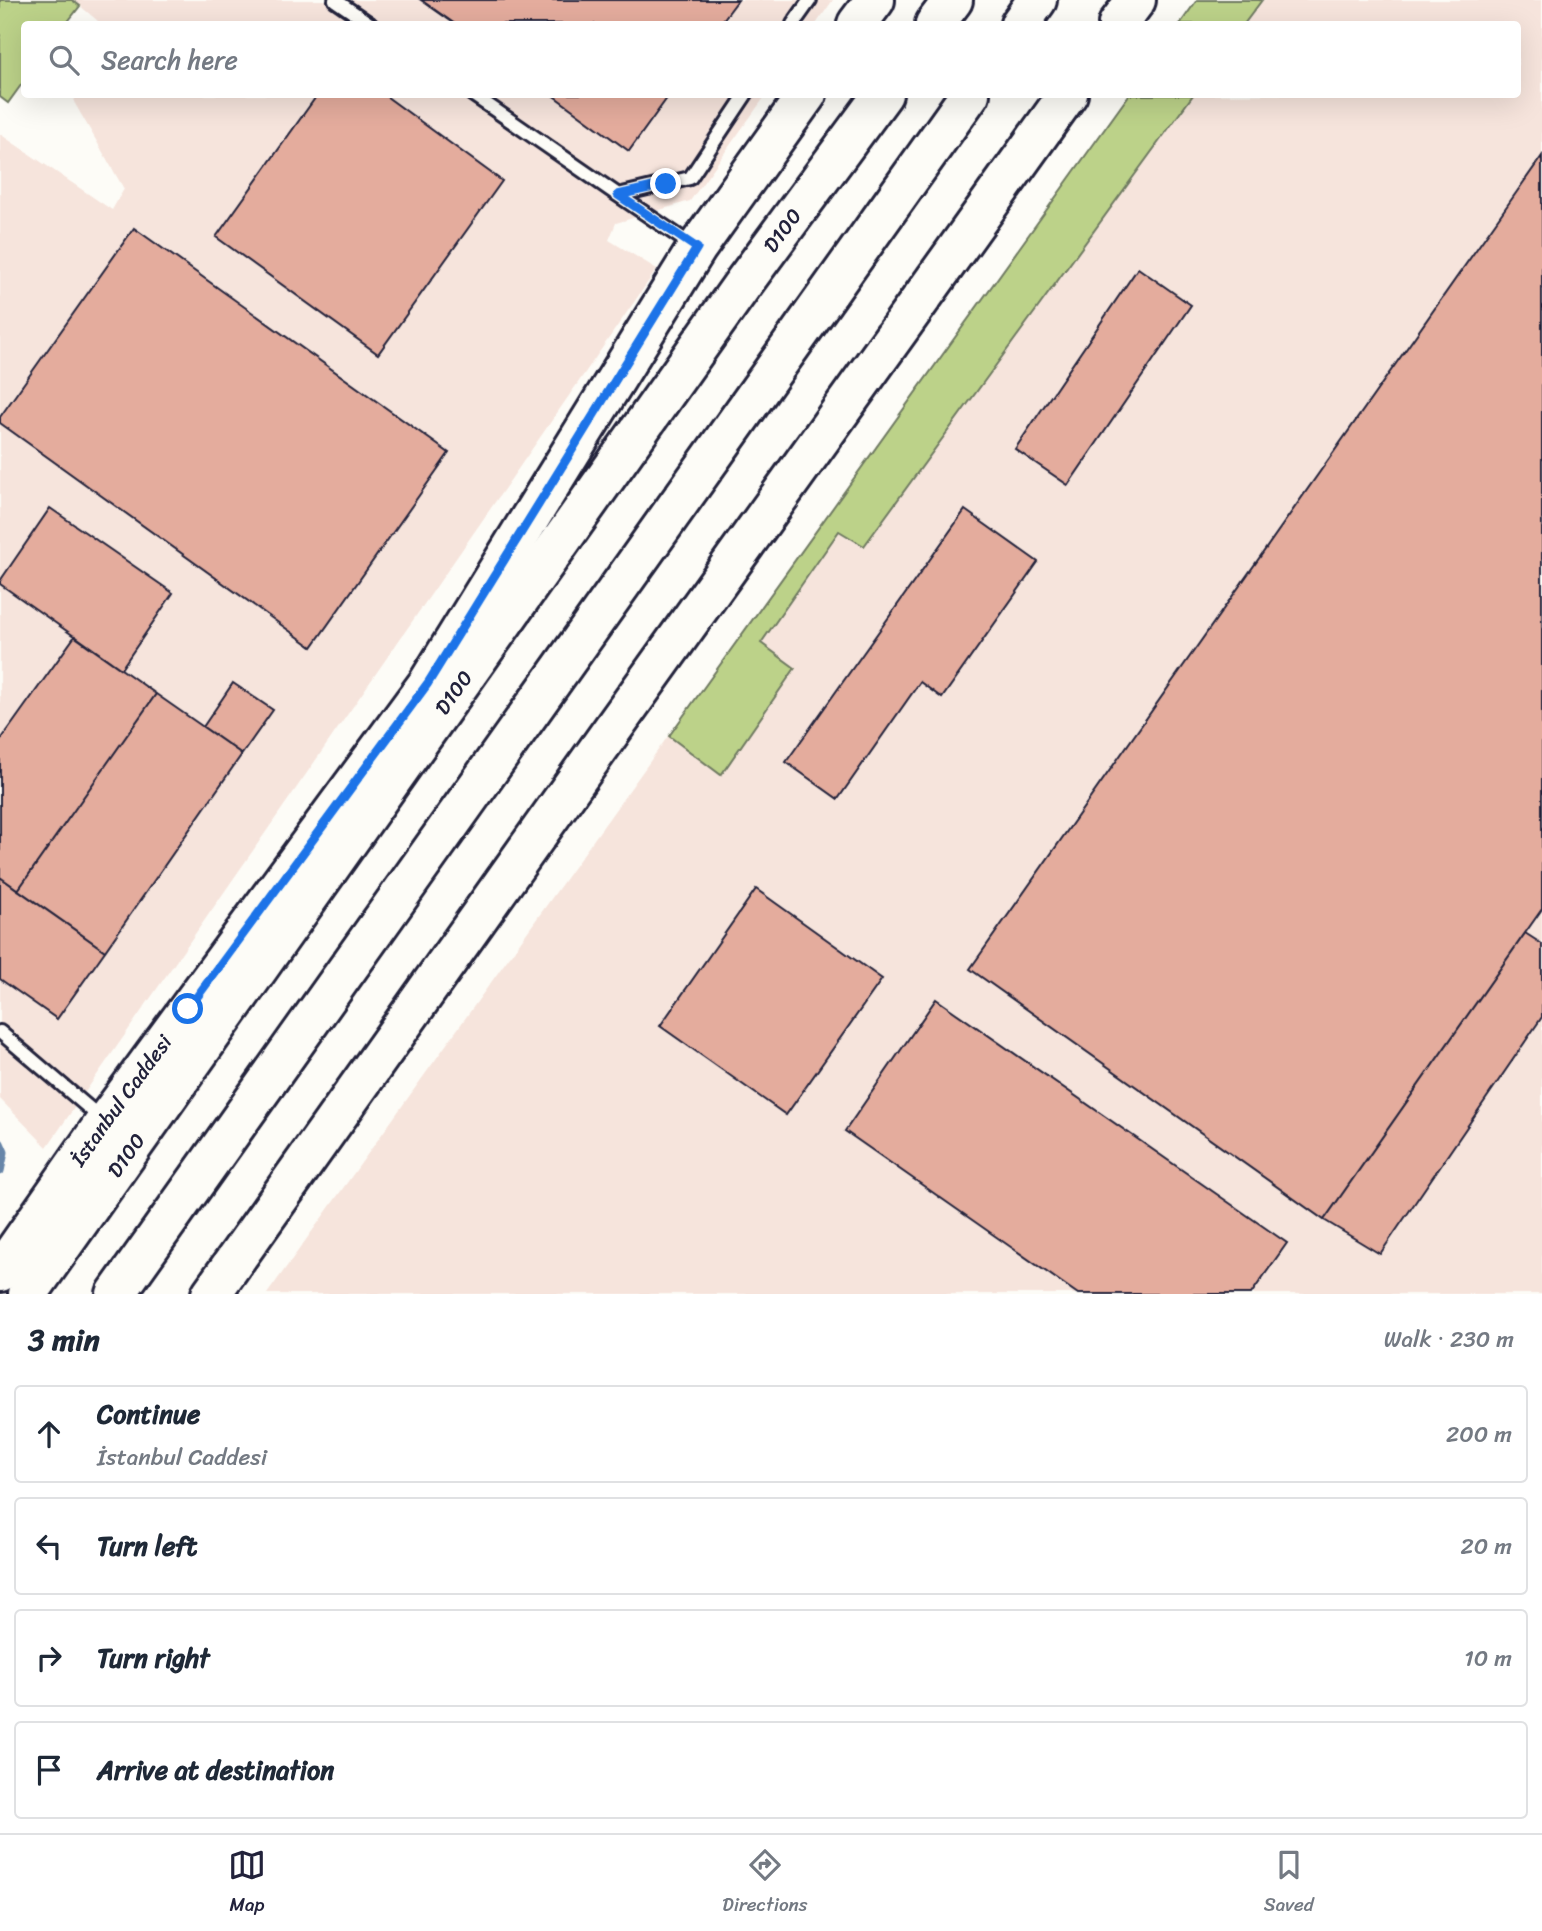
<!DOCTYPE html>
<meta charset="utf-8">
<style>
:root{--surface:#fff;--page:#f2f2f3;--text:#1f2937;--muted:#747a83;--line:#e0e1e3;--accent:#22223b}
body{margin:0;font-family:Sriracha,sans-serif;background:var(--page);color:var(--text)}
.stop{position:absolute;width:21px;height:21px;margin:-16px;border:5px solid #1a73e8;border-radius:50%;background:#fff}
.stop.end{background:#1a73e8;border-color:#fff;box-shadow:0 2px 7px #0008}
.list{margin:0;padding:0;list-style:none}
h2{display:flex;justify-content:space-between;align-items:center;height:91px;margin:0;padding:0 28px;font-size:30px}
h2 small{font-size:23px;font-weight:400;color:var(--muted)}
.list li{display:grid;grid-template-columns:46px 1fr auto;gap:21px;align-items:center;box-sizing:border-box;height:98px;margin:0 14px 14px;padding:0 14px;border:2px solid var(--line);border-radius:7px}
.list b{display:block;font-size:26px;white-space:nowrap}
.list p{margin:0;font-size:23px;white-space:nowrap;color:var(--muted)}
.list em{font-size:23px;font-style:normal;color:var(--muted)}
.icon{flex:none;width:38px;height:38px;fill:none;stroke:currentColor;stroke-width:2;stroke-linecap:round;stroke-linejoin:round}
.map{position:relative;flex:none;width:1542px;height:1294px;overflow:hidden}
.search{position:absolute;background:var(--surface);box-shadow:0 7px 28px #0002;left:21px;right:21px;top:21px;height:77px;display:flex;align-items:center;gap:18px;box-sizing:border-box;padding:0 24px;border-radius:7px;color:var(--muted);font-size:26px}
.sheet{height:539px;background:var(--surface)}
nav{display:flex;justify-content:space-around;align-items:center;box-sizing:border-box;height:98px;border-top:2px solid var(--line);background:var(--surface);font-size:19px;color:var(--muted)}
nav a{display:grid;justify-items:center;gap:4px}
nav .on{color:var(--accent)}
.map>svg:first-child{display:block}
</style>
<div class="map">
<svg width="1542" height="1294" viewBox="0 0 1542 1294">
<rect width="100%" height="100%" fill="#fdfcf7"/>
<filter id="ink" filterUnits="userSpaceOnUse"><feTurbulence type="fractalNoise" baseFrequency=".0143" numOctaves="2"/><feDisplacementMap in="SourceGraphic" scale="14" xChannelSelector="R" yChannelSelector="G"/><feConvolveMatrix kernelMatrix="1 2 1 2 8 2 1 2 1" color-interpolation-filters="sRGB"/></filter>
<g filter="url(#ink)">
<!-- built -->
<path fill="#f6e4dc" d="M73,0h760l-17,24h-719l1,-3z
M1197,0h345v1294h-1275l862,-1199 389,-1v-70h-338z
M76,95h690l-76,106 -74,22 -7,17 48,29 -610,878 -47,-48v-965l112,76 12,-21 -50,-87z"/>
<!-- green -->
<path fill="#bcd289" stroke="#6f7a62" stroke-width="2" d="M0,0h72l8,6 -14,18h-42v57l-16,22 -8,-6z
M1197,0h65l-18,24h-64z
M1129,95h64l-329,451 -25,-15 -78,112 34,25 -74,107 -52,-39z"/>
<g fill="none" stroke-linecap="round" stroke-linejoin="round">
<!-- stream -->
<path stroke="#6786a9" stroke-width="9" d="M0,1143l4,9 -4,19"/>
</g>
<!-- building -->
<path fill="#e4ac9d" stroke="#22223b" stroke-width="2" d="M421,0h317l-18,24h-265z
M318,94h65l119,87 -124,173 -162,-117z
M551,94h119l-41,57z
M1542,156v753l-218,311 -354,-251z
M134,228l315,225 -137,194 -312,-224v-6z
M1138,268l53,37 -123,180 -53,-36z
M50,508l123,85 -52,76 -121,-85v-3z
M965,510l73,52 -96,136 -22,-16 -82,117 -52,-37z
M75,636l81,58 -138,196 -18,-13v-136z
M233,683l40,27 -31,44 -39,-27z
M156,694l86,60 -137,197 -87,-61z
M0,877l105,74 -48,68 -57,-40z
M756,889l126,90 -96,136 -126,-89z
M1525,933l17,11v73l-162,237 -56,-34z
M936,999l351,244 -36,51h-173l-233,-163z"/>
<g fill="none" stroke-linecap="round" stroke-linejoin="round">
<!-- lane casing -->
<g stroke="#22223b" stroke-width="18">
<path id="lane" d="M335,0l35,24
M793,24l17,-24
M472,94l146,101 72,-17 56,-84
M618,195l75,51
M0,1032l102,87"/>
</g>
<!-- primary casing -->
<g stroke="#22223b" stroke-width="44">
<g id="primary">
<path d="M857,24l18,-24"/>
<path d="M1118,24l18,-24"/>
<path id="s1" d="M0,1272l105,-150 323,-439 269,-435 110,-154"/>
<path d="M211,1294l403,-567 454,-633"/>
</g>
</g>
<!-- highway casing -->
<g stroke="#22223b" stroke-width="44">
<g id="highway">
<path d="M935,24l18,-24"/>
<path d="M1020,24l17,-24"/>
<path d="M253,937l51,-85"/>
<path id="s2" d="M28,1294l717,-1013 138,-187"/>
<path d="M116,1294l854,-1200"/>
</g>
</g>
<!-- lane -->
<use href="#lane" stroke="#fdfcf7" stroke-width="12"/>
<!-- primary -->
<use href="#primary" stroke="#fdfcf7" stroke-width="38"/>
<!-- highway -->
<use href="#highway" stroke="#fdfcf7" stroke-width="38"/>
</g>
</g>
<g fill="none" stroke-linecap="round" stroke-linejoin="round" filter="url(#ink)">
<!-- route -->
<path stroke="#1a73e8" stroke-width="9" d="M188,1009l240,-326 269,-435 -79,-53 48,-11"/>
</g>
<g text-anchor="middle" dominant-baseline="central" stroke-width="5" stroke-linejoin="round" paint-order="stroke">
<!-- street labels -->
<g font-size="21" fill="#22223b" stroke="#fdfcf7">
<text stroke="none"><textPath href="#s2" startOffset="1304">D100</textPath></text>
<text stroke="none"><textPath href="#s2" startOffset="737">D100</textPath></text>
<text stroke="none"><textPath href="#s1" startOffset="210">İstanbul Caddesi</textPath></text>
<text stroke="none"><textPath href="#s2" startOffset="170">D100</textPath></text>
</g>
</g>
</svg>
<div class="stop" style="left:188px;top:1009px"></div>
<div class="stop end" style="left:666px;top:184px"></div>
<div class="search"><svg class="icon" aria-label="search" viewBox="0 0 24 24"><circle cx="10" cy="10" r="6"/><path d="M15 15l6 6"/></svg>Search here</div>
</div>
<section class="sheet">
<h2>3 min<small>Walk · 230 m</small></h2>
<ul class="list">
<li><svg class="icon" aria-label="ahead" viewBox="0 0 24 24"><path d="M12 20V5M6 11l6-6 6 6"/></svg><div><b>Continue</b><p>İstanbul Caddesi</p></div><em>200 m</em></li>
<li><svg class="icon" aria-label="left" viewBox="0 0 24 24"><path d="M17 20v-9H6M10 6l-5 5 5 5"/></svg><div><b>Turn left</b></div><em>20 m</em></li>
<li><svg class="icon" aria-label="right" viewBox="0 0 24 24"><path d="M7 20v-9h11M14 6l5 5-5 5"/></svg><div><b>Turn right</b></div><em>10 m</em></li>
<li><svg class="icon" aria-label="arrive" viewBox="0 0 24 24"><path d="M6 21V4h12l-3 4 3 4H6"/></svg><div><b>Arrive at destination</b></div></li>
</ul>
</section>
<nav>
<a class="on"><svg class="icon" aria-label="map" viewBox="0 0 24 24"><path d="M3 6l6-2 6 2 6-2v14l-6 2-6-2-6 2zM9 4v14M15 6v14"/></svg>Map</a>
<a><svg class="icon" aria-label="directions" viewBox="0 0 24 24"><path d="M12 3l9 9-9 9-9-9zM9 14v-3h6M13 9l2 2-2 2"/></svg>Directions</a>
<a><svg class="icon" aria-label="saved" viewBox="0 0 24 24"><path d="M7 4h10v16l-5-4-5 4z"/></svg>Saved</a>
</nav>
